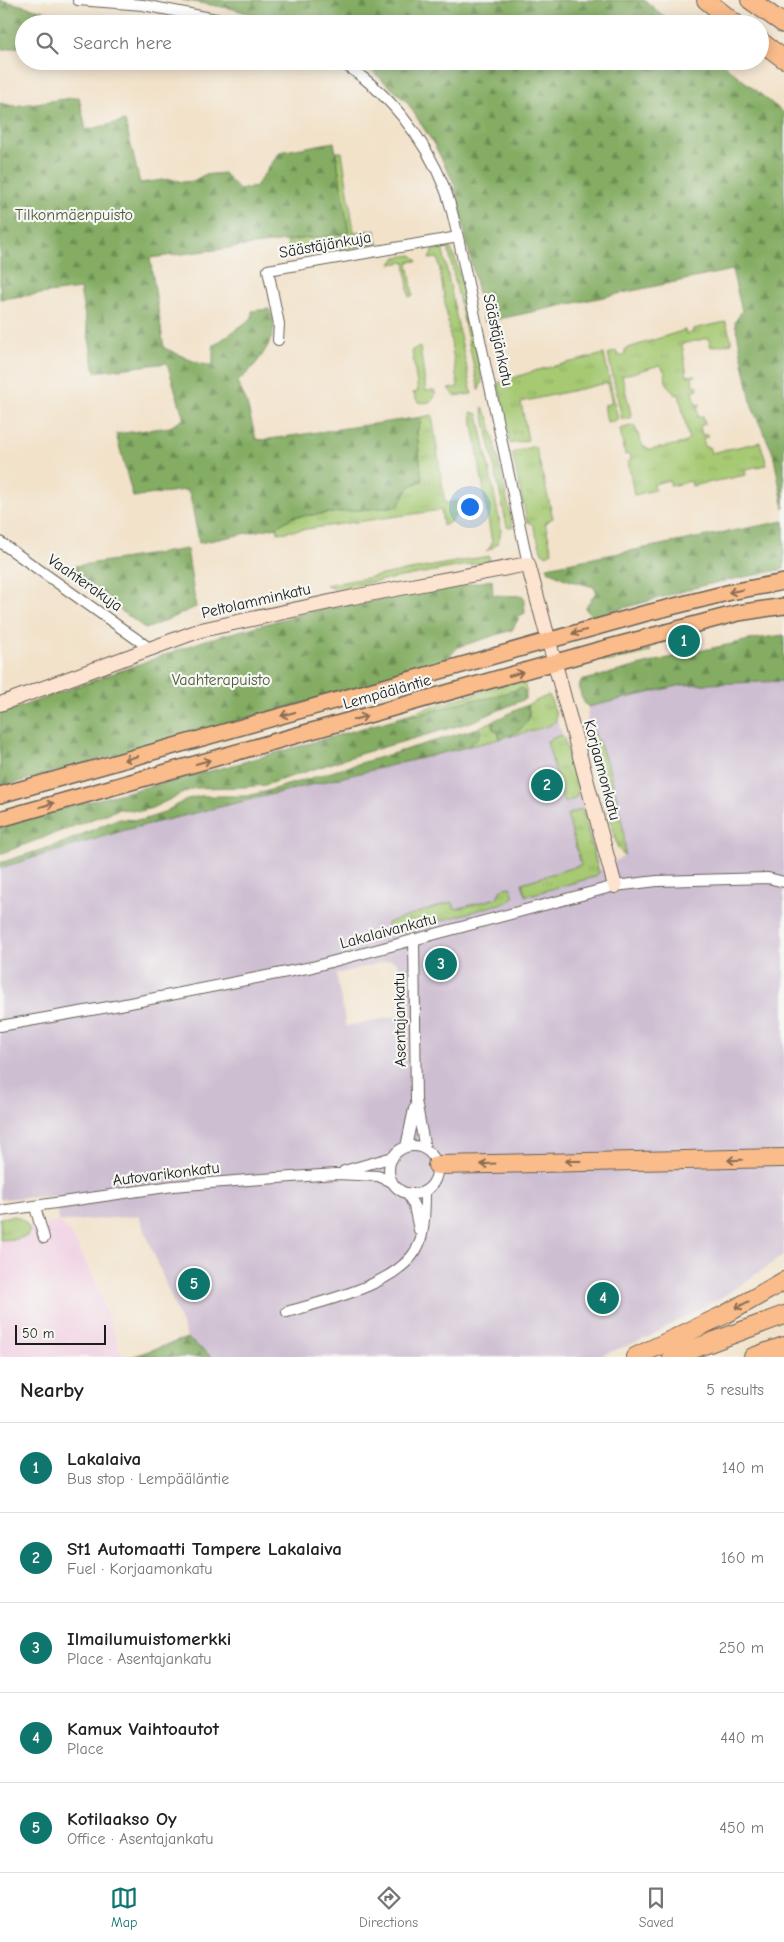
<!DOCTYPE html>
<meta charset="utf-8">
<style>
:root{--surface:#fff;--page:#f6f6f6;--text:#202124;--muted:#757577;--line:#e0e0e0;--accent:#0f766e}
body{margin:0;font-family:"Comic Neue",sans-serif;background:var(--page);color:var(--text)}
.scale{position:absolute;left:15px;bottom:12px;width:91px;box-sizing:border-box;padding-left:5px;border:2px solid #1c1c1c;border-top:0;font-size:14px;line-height:18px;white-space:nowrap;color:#1c1c1c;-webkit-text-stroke:4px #f6f6f2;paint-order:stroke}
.you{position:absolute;left:469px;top:506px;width:18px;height:18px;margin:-12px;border:4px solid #fff;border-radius:50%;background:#1a73e8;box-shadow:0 0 0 8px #1a73e833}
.badge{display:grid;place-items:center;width:32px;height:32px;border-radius:50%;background:var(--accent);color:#fff;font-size:16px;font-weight:700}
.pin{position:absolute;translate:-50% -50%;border:2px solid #fff;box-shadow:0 1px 5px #0006}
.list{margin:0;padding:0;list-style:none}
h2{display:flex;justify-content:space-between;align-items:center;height:65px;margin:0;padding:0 20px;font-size:21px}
h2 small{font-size:16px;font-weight:400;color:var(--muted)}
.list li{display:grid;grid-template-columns:32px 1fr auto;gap:15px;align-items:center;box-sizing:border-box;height:90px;padding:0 20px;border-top:1px solid var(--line)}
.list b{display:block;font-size:19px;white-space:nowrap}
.list p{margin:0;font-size:16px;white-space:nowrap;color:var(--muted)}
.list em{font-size:16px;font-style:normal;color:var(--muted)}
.icon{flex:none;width:28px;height:28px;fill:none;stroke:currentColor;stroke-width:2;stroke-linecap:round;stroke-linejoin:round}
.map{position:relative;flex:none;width:784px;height:1357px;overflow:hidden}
.search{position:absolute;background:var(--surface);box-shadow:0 2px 12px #0003;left:15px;right:15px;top:15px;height:55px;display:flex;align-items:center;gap:12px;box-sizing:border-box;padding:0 18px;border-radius:28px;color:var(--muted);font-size:19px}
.sheet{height:515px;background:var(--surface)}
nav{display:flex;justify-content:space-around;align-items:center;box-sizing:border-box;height:70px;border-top:1px solid var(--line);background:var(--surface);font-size:14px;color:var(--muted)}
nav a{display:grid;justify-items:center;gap:2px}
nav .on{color:var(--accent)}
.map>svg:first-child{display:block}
</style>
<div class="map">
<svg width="784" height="1357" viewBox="0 0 784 1357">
<defs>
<pattern id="grass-tufts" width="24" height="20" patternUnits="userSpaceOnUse" patternTransform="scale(1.25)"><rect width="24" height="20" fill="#a6c972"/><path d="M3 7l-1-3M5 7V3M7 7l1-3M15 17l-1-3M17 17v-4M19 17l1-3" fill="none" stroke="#8eac62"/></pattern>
<pattern id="forest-firs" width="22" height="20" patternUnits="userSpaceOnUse" patternTransform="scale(1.25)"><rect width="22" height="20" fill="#84ad64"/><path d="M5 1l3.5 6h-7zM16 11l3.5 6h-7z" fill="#6b8c52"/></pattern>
</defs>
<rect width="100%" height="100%" fill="#f6f6f2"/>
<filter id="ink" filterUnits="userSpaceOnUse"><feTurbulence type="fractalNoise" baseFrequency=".02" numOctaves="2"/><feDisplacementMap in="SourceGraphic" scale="10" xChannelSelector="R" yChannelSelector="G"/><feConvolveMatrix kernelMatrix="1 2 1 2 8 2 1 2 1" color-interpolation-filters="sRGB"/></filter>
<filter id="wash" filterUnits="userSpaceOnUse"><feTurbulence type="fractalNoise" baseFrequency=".0096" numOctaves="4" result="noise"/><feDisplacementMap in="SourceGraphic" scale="20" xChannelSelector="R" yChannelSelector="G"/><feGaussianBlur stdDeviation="1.12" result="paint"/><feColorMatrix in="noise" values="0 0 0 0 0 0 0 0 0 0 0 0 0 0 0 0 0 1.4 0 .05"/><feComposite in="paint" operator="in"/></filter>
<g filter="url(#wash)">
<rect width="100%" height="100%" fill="#f2e2ca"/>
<!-- built -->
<path fill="#f1d0e3" d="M59,1222l13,13 23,46 27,76h-122v-126z"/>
<!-- industrial -->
<path fill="#cebed1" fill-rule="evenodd" d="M784,681v574l-60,41 -77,42 -50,19h-385l-25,-19 -48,-122 -80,6 -5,-26 -54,3v-331l125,-38 410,-99 18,-7 3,-6 8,20 36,132 24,-14 -7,-10 -30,-117 1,-22 94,-22zM391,960l6,3 4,8 1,44 -56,11 -10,-52z"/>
<!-- grass -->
<path fill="url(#grass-tufts)" stroke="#617247" d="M336,152h6l12,80 21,-2 3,14 -83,12 -7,-7 -1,-8 61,-8z
M447,244c13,10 28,102 33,123l2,14 -3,9z
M442,246l30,148 -17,2 -7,-7 10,-2 -20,-129 -9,1 4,-9z
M412,255l6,6 -10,1 5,34 -4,1 -4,-35 -14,2 5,-7z
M726,322l6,21 -21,4 -3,-9 -26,6 5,32 8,-1 -3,4 1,7 4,-1 1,4 -5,2 3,14 5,-1 -4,3 1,10 5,-1 2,8 -5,2 2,9 5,-1v3l-4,1 2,9h4l2,6 49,-11 7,23 -22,4 1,6 -54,11 -1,-5 -20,5 -2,-6 -15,4 1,6 -21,5 -6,-34 3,-1 -1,-6 -5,1 -5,-26 14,-4 9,21 6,4 35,-7 5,-4 -10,-45 -4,1 -9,-13 -1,-10 -5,-7 -38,11 9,38 -1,5h-8l-14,-65 8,-3 2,5 7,-2v-5l60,-19 1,4 6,-1 1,-4z
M420,347l6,44h9c1,11 -7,13 -17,11l-5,-9 5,-1 -6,-42z
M604,354l14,66 -11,2 -3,-17 8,-2 -5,-20 -86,19 7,38 -18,4 -12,-61 36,-12z
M482,407l7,11 24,109h-6z
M471,412l7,2 23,114c-1,12 -3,19 -15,23l4,-3 2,-5z
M432,415l13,88 16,-2c-3,10 -7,21 -18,25l-2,-16 -163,23 -1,-6 15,-10 106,-11 12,-20 12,-5 -5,-49 5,-15z
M534,446l2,2 17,70 -8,5 7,29 -6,3 -4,-2 -9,-28 -6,-4 -15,-68z
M489,556l1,5 -156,28 -8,-4z
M650,649v3l-38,9h-9l-2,-4z
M523,679c2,7 5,13 2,20v-3l-54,4 -49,14 -17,1z
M549,695l7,19v7l-7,5 -40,11c12,-9 26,-16 18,-32z
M493,721v8l5,3 2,7 -33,8 14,-15 -3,-4z
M590,728c14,10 40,111 34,128l-7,-10 -30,-117z
M561,735l3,3 14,54 -2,5 -10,6 -3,-2 -16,-60z
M582,809l17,64 -5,4 -68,19 -4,-13 59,-18 -14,-50z
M510,887l4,9 -7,6 -106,30h-13l-1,-9 5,-2 60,-19 4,7 41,-11 4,-9z
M15,1216c9,3 11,7 15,15l-3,5 -10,3 -17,1v-22z"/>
<!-- forest -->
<path fill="url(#forest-firs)" stroke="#506440" d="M0,0l85,21 57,3h-118v22l-24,4z
M182,0h462l29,24h-392l-47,-15z
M361,61h358l65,52v395l-11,-55 -21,-46 -17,-85 7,-11 -10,-41 -248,52 -29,-137 -20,-39 -28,-44z
M79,97l7,33 39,-9 15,62 30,-4 13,3 10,-1 11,-6 20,-2 15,17 16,-3 25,-35 54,-10 15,91 -199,25 14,90c16,6 33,18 49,17v-19l39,-28v-7l17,-2c2,4 4,10 5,15 1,19 -22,47 -37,58l9,18 10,39 7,1 159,-23 -5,15 5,49 -12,5 -12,20 -106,11 -15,10 -78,16 -9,-49 -5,-4 -52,7 -17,-63 54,-7 14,-8 -17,-56 -72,9 -15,-83 -80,10v-196l14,3z
M784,521v48l-79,16 -113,32 -7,-9 11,-16 -2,-5 -29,-8 -16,-8 -2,-4z
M187,549l9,58 -50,22 -78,-57 7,-6z
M492,580l1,15 29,1 2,3 1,14 -5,3 -8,14 -54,17 -10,11 -22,11 -426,118v-73l206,-74 107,-29z
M784,635v46l-102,4 -94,22c-6,-5 -11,-19 -7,-26l91,-24 82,-18z
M522,688l2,3 1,8 -54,23 -108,31 -98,32 -20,2 -51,1 -42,20 -11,3 -22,-2 -119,45v-30l230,-58 175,-50 17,-2 49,-14 17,-2z
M527,705c9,17 -12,30 -27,34l-2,-7 -5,-3v-8z
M478,728l3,4 -3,6 -11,9 -342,83 -125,38v-5l65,-21 52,-23 25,1 19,-6 26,-15 13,-3h47l17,-4z
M187,1338l25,19h-81z"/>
</g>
<g filter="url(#ink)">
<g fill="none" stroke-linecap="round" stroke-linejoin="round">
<!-- street casing -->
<g stroke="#676159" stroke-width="12">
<path id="street" d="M78,0l65,5 99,19
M339,61c47,28 86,77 106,128 6,15 9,32 13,48l70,327
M278,340l1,-16 -11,-54 190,-33
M0,542l152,108
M414,939l2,162 9,48
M0,1026l120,-21 192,-38 303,-81 42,-5 111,-3 16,4
M389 1170a24 24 0 1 1 48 0a24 24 0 1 1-48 0Z
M406,1147l8,-38
M344,1171l49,-14
M407,1193l7,13 5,24
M35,1207l9,31
M0,1211l173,-25 75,-6 88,-6 42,2 14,6
M287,1312c37,-11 116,-28 132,-68 6,-12 6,-39 6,-53"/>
</g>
<!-- secondary casing -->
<g stroke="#676159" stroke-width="16">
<path id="secondary" d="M0,704l201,-74 152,-33 175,-33 87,322"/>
</g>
<!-- primary casing -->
<g stroke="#676159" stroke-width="18">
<path id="primary" d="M0,795l643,-181 88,-22 53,-10
M0,819l595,-168 143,-38 46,-7"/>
</g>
<!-- highway casing -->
<g stroke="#676159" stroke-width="20">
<path id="highway" d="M706,0l30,24
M750,0l34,24
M760,41l24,18
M437,1165l347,-7
M635,1357l91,-43 58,-33
M672,1357l112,-42
M753,1357l31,-11"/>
</g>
<!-- street -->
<use href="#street" stroke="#fff" stroke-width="10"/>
<!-- secondary -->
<use href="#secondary" stroke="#fde4d0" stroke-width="14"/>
<!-- primary -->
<use href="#primary" stroke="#f9bc8a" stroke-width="15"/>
<!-- highway -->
<use href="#highway" stroke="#f9bc8a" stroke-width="18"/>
</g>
<!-- one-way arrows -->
<defs><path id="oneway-shaft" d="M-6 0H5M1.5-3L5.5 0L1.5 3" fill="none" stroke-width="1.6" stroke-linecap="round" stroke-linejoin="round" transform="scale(1.25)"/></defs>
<g stroke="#8a6c53">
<use href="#oneway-shaft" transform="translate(736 591) rotate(168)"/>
<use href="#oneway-shaft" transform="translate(579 632) rotate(164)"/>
<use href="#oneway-shaft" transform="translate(516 674) rotate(-16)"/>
<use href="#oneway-shaft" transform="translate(288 714) rotate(165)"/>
<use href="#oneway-shaft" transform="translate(360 718) rotate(-16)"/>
<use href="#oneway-shaft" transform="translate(131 758) rotate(164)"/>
<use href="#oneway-shaft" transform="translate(203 762) rotate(-16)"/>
<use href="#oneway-shaft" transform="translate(47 805) rotate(-16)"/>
<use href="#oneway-shaft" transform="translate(735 1160) rotate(178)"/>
<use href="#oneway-shaft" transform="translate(573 1161) rotate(180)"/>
<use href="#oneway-shaft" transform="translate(488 1164) rotate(177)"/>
<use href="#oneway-shaft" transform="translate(742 1305) rotate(152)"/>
</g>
</g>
<g text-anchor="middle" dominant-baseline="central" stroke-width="4.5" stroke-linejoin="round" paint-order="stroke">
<!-- park labels -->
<g font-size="16" fill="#4c593a" stroke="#f6f6f2">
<text x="74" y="215">Tilkonmäenpuisto</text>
<text x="221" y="680">Vaahterapuisto</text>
</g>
<!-- street labels -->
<g font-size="16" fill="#1c1c1c" stroke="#f6f6f2">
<text transform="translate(325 245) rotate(-10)">Säästäjänkuja</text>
<text transform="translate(498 340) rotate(78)">Säästäjänkatu</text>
<text transform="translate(85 583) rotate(35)">Vaahterakuja</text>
<text transform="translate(256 601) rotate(-13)">Peltolamminkatu</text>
<text transform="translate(387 692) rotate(-16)">Lempääläntie</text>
<text transform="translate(602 770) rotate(75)">Korjaamonkatu</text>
<text transform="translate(388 931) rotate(-15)">Lakalaivankatu</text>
<text transform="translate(400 1020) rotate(-91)">Asentajankatu</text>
<text transform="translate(166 1174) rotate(-7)">Autovarikonkatu</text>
</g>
</g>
</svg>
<div class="scale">50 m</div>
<div class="you"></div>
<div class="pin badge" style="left:684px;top:641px">1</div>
<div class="pin badge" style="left:547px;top:785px">2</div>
<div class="pin badge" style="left:441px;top:964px">3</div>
<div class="pin badge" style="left:603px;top:1298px">4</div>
<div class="pin badge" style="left:194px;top:1284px">5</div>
<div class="search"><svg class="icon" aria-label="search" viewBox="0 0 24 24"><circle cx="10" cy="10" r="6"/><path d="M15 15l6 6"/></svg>Search here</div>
</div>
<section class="sheet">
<h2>Nearby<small>5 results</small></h2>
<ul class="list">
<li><span class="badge">1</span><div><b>Lakalaiva</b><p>Bus stop · Lempääläntie</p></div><em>140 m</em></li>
<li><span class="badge">2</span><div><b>St1 Automaatti Tampere Lakalaiva</b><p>Fuel · Korjaamonkatu</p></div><em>160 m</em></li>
<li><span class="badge">3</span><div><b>Ilmailumuistomerkki</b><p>Place · Asentajankatu</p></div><em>250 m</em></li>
<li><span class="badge">4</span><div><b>Kamux Vaihtoautot</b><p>Place</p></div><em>440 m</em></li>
<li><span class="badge">5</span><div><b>Kotilaakso Oy</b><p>Office · Asentajankatu</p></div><em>450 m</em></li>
</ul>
</section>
<nav>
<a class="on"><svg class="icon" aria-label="map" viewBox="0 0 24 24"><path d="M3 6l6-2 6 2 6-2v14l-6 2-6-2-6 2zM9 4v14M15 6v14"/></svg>Map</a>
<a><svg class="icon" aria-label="directions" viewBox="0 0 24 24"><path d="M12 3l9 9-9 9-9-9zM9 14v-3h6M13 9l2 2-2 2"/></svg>Directions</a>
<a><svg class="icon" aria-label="saved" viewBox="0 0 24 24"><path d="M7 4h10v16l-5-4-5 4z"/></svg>Saved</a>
</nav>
